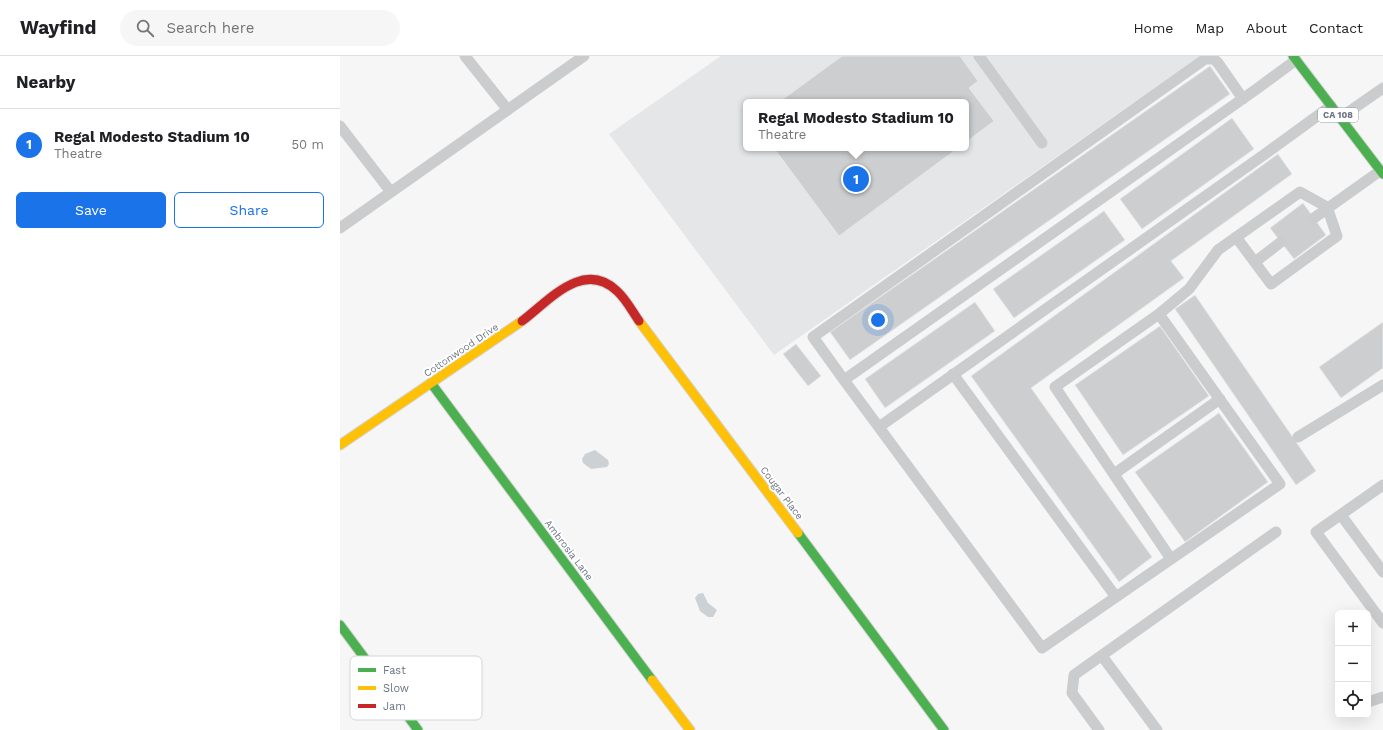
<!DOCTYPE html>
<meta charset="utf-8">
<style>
:root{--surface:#fff;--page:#f6f6f6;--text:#202124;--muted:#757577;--line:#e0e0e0;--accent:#1a73e8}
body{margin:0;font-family:"Work Sans",sans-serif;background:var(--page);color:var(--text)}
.controls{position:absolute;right:12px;bottom:12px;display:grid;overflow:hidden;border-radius:6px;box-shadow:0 4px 16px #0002}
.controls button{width:36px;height:36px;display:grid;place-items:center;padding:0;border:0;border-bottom:1px solid var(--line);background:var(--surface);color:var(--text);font:20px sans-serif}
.you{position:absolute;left:538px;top:264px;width:14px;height:14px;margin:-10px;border:3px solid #fff;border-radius:50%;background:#1a73e8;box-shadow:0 0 0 6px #1a73e833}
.badge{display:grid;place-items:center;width:26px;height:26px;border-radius:50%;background:var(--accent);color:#fff;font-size:13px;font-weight:700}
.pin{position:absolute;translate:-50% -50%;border:2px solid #fff;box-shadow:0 1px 4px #0006}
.popup{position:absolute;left:403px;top:43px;width:226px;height:52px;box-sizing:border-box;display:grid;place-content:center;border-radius:6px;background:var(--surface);filter:drop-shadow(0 1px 3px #0005);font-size:13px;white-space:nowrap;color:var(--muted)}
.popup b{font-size:15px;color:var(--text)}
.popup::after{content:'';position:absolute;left:50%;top:100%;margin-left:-8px;border:8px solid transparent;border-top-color:var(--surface)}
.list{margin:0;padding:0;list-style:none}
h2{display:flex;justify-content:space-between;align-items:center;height:52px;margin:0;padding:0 16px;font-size:17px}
h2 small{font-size:13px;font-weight:400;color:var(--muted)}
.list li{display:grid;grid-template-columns:26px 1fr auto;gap:12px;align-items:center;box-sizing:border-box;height:72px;padding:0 16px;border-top:1px solid var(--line)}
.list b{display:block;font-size:15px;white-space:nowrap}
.list p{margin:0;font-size:13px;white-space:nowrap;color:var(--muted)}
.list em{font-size:13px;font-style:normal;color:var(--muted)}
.actions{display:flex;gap:8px;padding:12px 16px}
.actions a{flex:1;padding:9px 0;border:1px solid var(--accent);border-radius:6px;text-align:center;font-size:14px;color:var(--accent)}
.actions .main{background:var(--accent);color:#fff}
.icon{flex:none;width:22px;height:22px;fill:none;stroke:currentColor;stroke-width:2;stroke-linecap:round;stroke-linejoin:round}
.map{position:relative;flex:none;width:1043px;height:674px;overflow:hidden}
header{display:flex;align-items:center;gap:24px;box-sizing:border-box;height:56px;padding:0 20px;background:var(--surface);border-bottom:1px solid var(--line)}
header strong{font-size:19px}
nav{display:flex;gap:22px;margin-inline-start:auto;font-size:14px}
.search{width:280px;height:36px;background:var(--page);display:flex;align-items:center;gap:10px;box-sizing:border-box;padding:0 14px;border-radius:22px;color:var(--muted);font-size:15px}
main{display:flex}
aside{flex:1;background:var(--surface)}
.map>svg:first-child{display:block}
</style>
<header>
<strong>Wayfind</strong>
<div class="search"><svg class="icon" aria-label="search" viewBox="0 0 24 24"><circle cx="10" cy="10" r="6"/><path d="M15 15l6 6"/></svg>Search here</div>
<nav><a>Home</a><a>Map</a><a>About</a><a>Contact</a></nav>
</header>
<main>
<aside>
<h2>Nearby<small></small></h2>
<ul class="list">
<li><span class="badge">1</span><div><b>Regal Modesto Stadium 10</b><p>Theatre</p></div><em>50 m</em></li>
</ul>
<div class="actions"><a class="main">Save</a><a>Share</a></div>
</aside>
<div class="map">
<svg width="1043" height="674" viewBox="0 0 1043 674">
<rect width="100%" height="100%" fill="#f6f6f6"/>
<!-- built -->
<path fill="#e5e6e7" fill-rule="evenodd" d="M381,0h479l-426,299 -165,-221zM406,46h220v46h-220z"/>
<!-- water -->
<path fill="#cbd1d5" d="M255,394l13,10 1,4 -2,3 -16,2 -8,-6 -1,-4 3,-5z
M363,537l5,10 9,7 -4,7h-5l-8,-6 -5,-13 3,-4z"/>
<!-- building -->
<path fill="#cdcecf" stroke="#e6e6e6" d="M502,0h118l18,25 -9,7 25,33 -28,21v-40h-187z
M870,10l20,28 -380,266 -20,-28z
M892,62l22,31 -112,80 -22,-30z
M434,92h184l-119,88z
M938,98l14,20 -121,87 13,17 -153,110 121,169 -33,25 -148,-206z
M963,147l23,32 -32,24 -24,-31z
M764,155l21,29 -111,78 -21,-29z
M855,239l121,176 -20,14 -121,-176z
M635,246l20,29 -110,77 -20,-29z
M1043,266v46l-42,30 -22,-31z
M820,270l49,70 -86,59 -48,-70z
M456,288l25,32 -13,10 -25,-32z
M879,357l49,69 -83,60 -50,-70z"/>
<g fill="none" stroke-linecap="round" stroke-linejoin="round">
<!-- fast casing -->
<g stroke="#d3d4d4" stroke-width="11">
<path id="fast" d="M953,0l90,118
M91,327l221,297
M458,477l146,197
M0,569l78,105"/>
</g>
<!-- slow casing -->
<g stroke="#d3d4d4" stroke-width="11">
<path id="slow" d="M299,265l159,212
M0,389l182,-124
M312,624l38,50"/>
</g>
<!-- jam casing -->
<g stroke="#d3d4d4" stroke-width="11">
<path id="jam" d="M182,265c27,-20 61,-62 95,-30 9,8 15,20 22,30"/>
</g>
<!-- lane -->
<path stroke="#cbcccd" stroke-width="11" d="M125,0l43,54
M639,0l63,87
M903,43l-25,-36 -4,-4h-9l-392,278 31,43 414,-292 38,-28
M1000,62l43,-30
M0,70l51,66
M974,162l66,-47
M0,172l244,-172
M915,206l26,-20
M819,258l-104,73 116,172
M613,318l163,223
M504,324l198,268 238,-164 -121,-170 30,-25 29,-39 82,-58 27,15 10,29 -66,48 -35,-47
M539,371l386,-273 66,-48
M958,381l85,-52
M774,418l106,-75
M1043,429l-67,47 67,91
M1001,459l42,57
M762,600l55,74
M1028,646l15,-5
M759,674l-27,-37 2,-18 202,-143"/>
<!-- fast -->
<use href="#fast" stroke="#4caf50" stroke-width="9"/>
<!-- slow -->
<use href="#slow" stroke="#ffc107" stroke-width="9"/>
<!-- jam -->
<use href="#jam" stroke="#c62828" stroke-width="9"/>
</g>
<g text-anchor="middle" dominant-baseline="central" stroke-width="4" stroke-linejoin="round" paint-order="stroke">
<!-- shield labels -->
<rect fill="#fff" stroke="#979ea8" stroke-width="1" x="978" y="52" width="40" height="14" rx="3"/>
<g font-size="9" font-weight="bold" fill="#6a7482">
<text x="998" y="59">CA 108</text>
</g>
<!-- street labels -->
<g font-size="10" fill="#6a7482" stroke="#fff">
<text transform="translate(121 294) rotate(-34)">Cottonwood Drive</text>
<text transform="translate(442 437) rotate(53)">Cougar Place</text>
<text transform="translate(229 494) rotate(53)">Ambrosia Lane</text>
</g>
</g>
<!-- legend -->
<rect x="10" y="600" width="132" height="64" rx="6" fill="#fff" stroke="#d2d5da" stroke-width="1"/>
<rect x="18" y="612" width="18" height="4" fill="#4caf50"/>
<rect x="18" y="630" width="18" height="4" fill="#ffc107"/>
<rect x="18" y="648" width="18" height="4" fill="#c62828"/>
<g font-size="11" fill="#6a7482">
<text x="43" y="618">Fast</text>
<text x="43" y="636">Slow</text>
<text x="43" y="654">Jam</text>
</g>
</svg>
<div class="controls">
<button>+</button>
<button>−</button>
<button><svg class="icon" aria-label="locate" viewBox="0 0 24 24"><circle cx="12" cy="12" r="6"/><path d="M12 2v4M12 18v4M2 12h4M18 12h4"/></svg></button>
</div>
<div class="you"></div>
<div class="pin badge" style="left:516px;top:123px">1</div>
<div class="popup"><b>Regal Modesto Stadium 10</b>Theatre</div>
</div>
</main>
